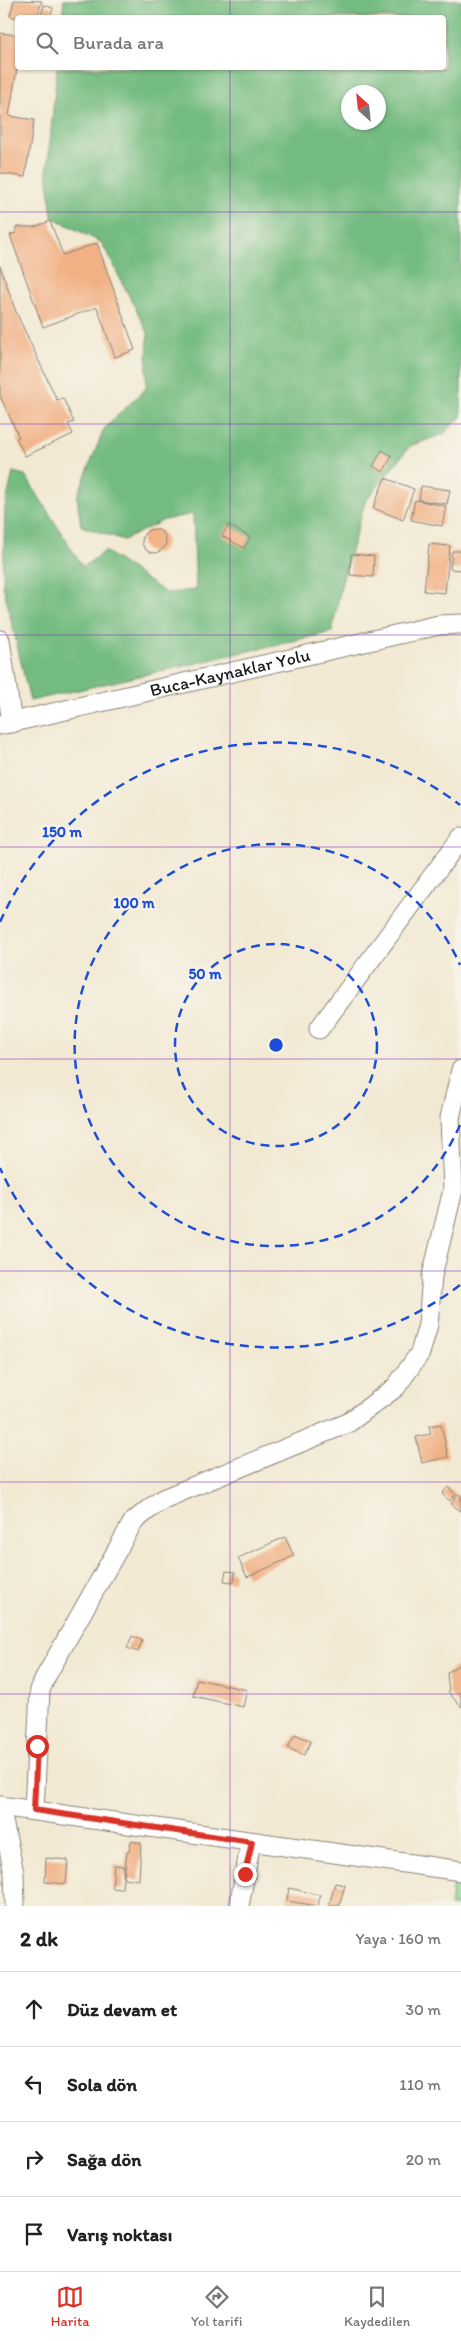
<!DOCTYPE html>
<html lang="tr">
<meta charset="utf-8">
<style>
:root{--surface:#fff;--page:#f2f2f2;--text:#222;--muted:#767676;--line:#e0e0e0;--accent:#d93025}
body{margin:0;font-family:Itim,sans-serif;background:var(--page);color:var(--text)}
.compass{position:absolute;left:341px;top:85px;width:45px;height:45px;border-radius:50%;background:var(--surface);box-shadow:0 1px 4px #0004;rotate:333deg}
.stop{position:absolute;width:15px;height:15px;margin:-11px;border:4px solid #d93025;border-radius:50%;background:#fff}
.stop.end{background:#d93025;border-color:#fff;box-shadow:0 1px 5px #0008}
.list{margin:0;padding:0;list-style:none}
h2{display:flex;justify-content:space-between;align-items:center;height:65px;margin:0;padding:0 20px;font-size:21px}
h2 small{font-size:16px;font-weight:400;color:var(--muted)}
.list li{display:grid;grid-template-columns:32px 1fr auto;gap:15px;align-items:center;box-sizing:border-box;height:75px;padding:0 20px;border-top:1px solid var(--line)}
.list b{display:block;font-size:19px;white-space:nowrap}
.list em{font-size:16px;font-style:normal;color:var(--muted)}
.icon{flex:none;width:28px;height:28px;fill:none;stroke:currentColor;stroke-width:2;stroke-linecap:round;stroke-linejoin:round}
.map{position:relative;flex:none;width:461px;height:1906px;overflow:hidden}
.search{position:absolute;background:var(--surface);box-shadow:0 1px 4px #0004;left:15px;right:15px;top:15px;height:55px;display:flex;align-items:center;gap:12px;box-sizing:border-box;padding:0 18px;border-radius:5px;color:var(--muted);font-size:19px}
.sheet{height:365px;background:var(--surface)}
nav{display:flex;justify-content:space-around;align-items:center;box-sizing:border-box;height:70px;border-top:1px solid var(--line);background:var(--surface);font-size:14px;color:var(--muted)}
nav a{display:grid;justify-items:center;gap:2px}
nav .on{color:var(--accent)}
.map>svg:first-child{display:block}
</style>
<div class="map">
<svg width="461" height="1906" viewBox="0 0 461 1906">
<rect width="100%" height="100%" fill="#f7f3e8"/>
<filter id="ink" filterUnits="userSpaceOnUse"><feTurbulence type="fractalNoise" baseFrequency=".02" numOctaves="2"/><feDisplacementMap in="SourceGraphic" scale="10" xChannelSelector="R" yChannelSelector="G"/><feConvolveMatrix kernelMatrix="1 2 1 2 8 2 1 2 1" color-interpolation-filters="sRGB"/></filter>
<filter id="wash" filterUnits="userSpaceOnUse"><feTurbulence type="fractalNoise" baseFrequency=".0096" numOctaves="4" result="noise"/><feDisplacementMap in="SourceGraphic" scale="20" xChannelSelector="R" yChannelSelector="G"/><feGaussianBlur stdDeviation="1.12" result="paint"/><feColorMatrix in="noise" values="0 0 0 0 0 0 0 0 0 0 0 0 0 0 0 0 0 1.4 0 .05"/><feComposite in="paint" operator="in"/></filter>
<g filter="url(#wash)">
<rect width="100%" height="100%" fill="#f2e9d3"/>
<!-- green -->
<path fill="#8fdb98" stroke="#567c5a" d="M453,1883l8,1v22h-11z"/>
<!-- forest -->
<path fill="#73bb80" stroke="#486c4e" fill-rule="evenodd" d="M64,0h397v417l-17,17 -34,12 -45,56 -24,84 -9,46 -302,69 -27,-116 2,-78 8,-35 12,3 58,92 22,-16 61,42 30,-3 -3,-76 -29,6 -40,20 -43,-14 -4,-29 27,-68 42,-41 2,-55 -46,-90 -50,-26 -5,-46 10,-103h387v-50l-382,-1zM348,92h30v30h-30z"/>
<g id="blocks">
<!-- building -->
<path fill="#f1b184" d="M14,0l28,1 -5,17h-19l-8,-2z
M44,5l9,3 -3,10h-10z
M0,33l18,2v27l-9,54 25,4 -9,57 -25,-4z
M50,221l13,34 34,-12 38,107 -20,7 -18,-50 -54,20 -33,-92 6,-2v-6h19z
M0,266l16,46 41,88 6,-2 11,24 -6,2 5,10 -48,22 -9,-18 3,-1 -19,-41z
M382,450l10,6 -9,16 -10,-6z
M385,478l29,11 -11,31 -30,-12z
M421,486l29,4 -3,14 -28,-4z
M415,500l31,6 -4,20 -31,-6z
M228,525l22,12 -6,11 -22,-12z
M142 541a12 12 0 1 1 24 0a12 12 0 1 1-24 0Z
M429,544l21,2 -5,47 -21,-2z
M452,551h9v19l-11,-1z
M351,554l23,2 -1,21 -23,-2z
M441,1424l7,33 -26,6 -6,-26 15,-3 -2,-8z
M448,1487l8,7 -6,7 -8,-7z
M458,1494l3,2v15l-10,-7z
M285,1537l9,19 -47,21 -9,-19z
M226,1571l9,1 -1,10 -10,-1z
M132,1636l10,4 -4,12 -11,-4z
M461,1663v44l-12,-14 -2,-20z
M197,1679l50,11 -4,17 -50,-11z
M295,1734l16,7 -7,14 -16,-7z
M131,1841l10,2 -2,37 -15,-2 3,-27 2,1z
M46,1858l22,2 -2,24 -21,-2z
M114,1865l10,1 -2,23 -10,-1z
M335,1883l10,2 -6,21h-10z
M289,1888l31,7 -2,11 -31,-5z"/>
</g>
</g>
<g filter="url(#ink)">
<use href="#blocks" fill-opacity="0" stroke="#878278" stroke-width="1"/>
<g fill="none" stroke-linecap="round" stroke-linejoin="round">
<!-- minor casing -->
<g stroke="#878278" stroke-width="21">
<g id="minor">
<path d="M0,640l12,83"/>
<path id="s1" d="M0,725l439,-100 22,-1"/>
<path d="M319,1029l142,-191"/>
<path d="M0,1806l461,65"/>
<path d="M0,1807l14,66 1,33"/>
<path d="M34,1810l6,-120 6,-14 87,-154 16,-13 14,-10 185,-76 48,-36 24,-34 8,-28 4,-49 21,-86 -3,-72 11,-48"/>
<path d="M239,1906l12,-64"/>
</g>
</g>
<!-- minor -->
<use href="#minor" stroke="#fff" stroke-width="19"/>
</g>
</g>
<g fill="none" stroke-linecap="round" stroke-linejoin="round" filter="url(#ink)">
<!-- route -->
<path stroke="#d93025" stroke-width="6" d="M37,1746l-3,64 218,32 -7,32"/>
</g>
<!-- grid -->
<path fill="none" stroke="#7b2cbf" stroke-width="1" stroke-opacity="0.55" d="M230,0v18M230,68v1838M0,212h461M0,424h461M0,635h461M0,847h461M0,1059h461M0,1271h461M0,1482h461M0,1694h461"/>
<!-- distance rings -->
<g fill="none" stroke="#1d4ed8" stroke-width="2.5" stroke-dasharray="9 6">
<circle cx="276" cy="1045" r="101"/>
<path d="M460 1125A201 201 0 1 1 460 965"/>
<path d="M460 1285A302 302 0 0 1 0 1168M0 922A302 302 0 0 1 460 805"/>
</g>
<g text-anchor="middle" dominant-baseline="central" stroke-width="4.5" stroke-linejoin="round" paint-order="stroke">
<!-- street labels -->
<g font-size="18" fill="#1c1c1c" stroke="#f7f3e8">
<text stroke="none"><textPath href="#s1" startOffset="236">Buca-Kaynaklar Yolu</textPath></text>
</g>
</g>
<circle cx="276" cy="1045" r="8" fill="#1d4ed8" stroke="#f7f3e8" stroke-width="2.5"/>
<g font-size="15" text-anchor="middle" font-weight="bold" fill="#1d4ed8" stroke="#f7f3e8" stroke-width="4.5" stroke-linejoin="round" paint-order="stroke">
<text x="62" y="837">150 m</text>
<text x="134" y="908">100 m</text>
<text x="205" y="979">50 m</text>
</g>
</svg>
<svg class="compass" viewBox="-18 -18 36 36"><path d="M0-13l5 13h-10z" fill="#e53935"/><path d="M0 13l5-13h-10z" fill="#767676"/></svg>
<div class="stop" style="left:37px;top:1746px"></div>
<div class="stop end" style="left:245px;top:1874px"></div>
<div class="search"><svg class="icon" aria-label="search" viewBox="0 0 24 24"><circle cx="10" cy="10" r="6"/><path d="M15 15l6 6"/></svg>Burada ara</div>
</div>
<section class="sheet">
<h2>2 dk<small>Yaya · 160 m</small></h2>
<ul class="list">
<li><svg class="icon" aria-label="ahead" viewBox="0 0 24 24"><path d="M12 20V5M6 11l6-6 6 6"/></svg><div><b>Düz devam et</b></div><em>30 m</em></li>
<li><svg class="icon" aria-label="left" viewBox="0 0 24 24"><path d="M17 20v-9H6M10 6l-5 5 5 5"/></svg><div><b>Sola dön</b></div><em>110 m</em></li>
<li><svg class="icon" aria-label="right" viewBox="0 0 24 24"><path d="M7 20v-9h11M14 6l5 5-5 5"/></svg><div><b>Sağa dön</b></div><em>20 m</em></li>
<li><svg class="icon" aria-label="arrive" viewBox="0 0 24 24"><path d="M6 21V4h12l-3 4 3 4H6"/></svg><div><b>Varış noktası</b></div></li>
</ul>
</section>
<nav>
<a class="on"><svg class="icon" aria-label="map" viewBox="0 0 24 24"><path d="M3 6l6-2 6 2 6-2v14l-6 2-6-2-6 2zM9 4v14M15 6v14"/></svg>Harita</a>
<a><svg class="icon" aria-label="directions" viewBox="0 0 24 24"><path d="M12 3l9 9-9 9-9-9zM9 14v-3h6M13 9l2 2-2 2"/></svg>Yol tarifi</a>
<a><svg class="icon" aria-label="saved" viewBox="0 0 24 24"><path d="M7 4h10v16l-5-4-5 4z"/></svg>Kaydedilen</a>
</nav>
